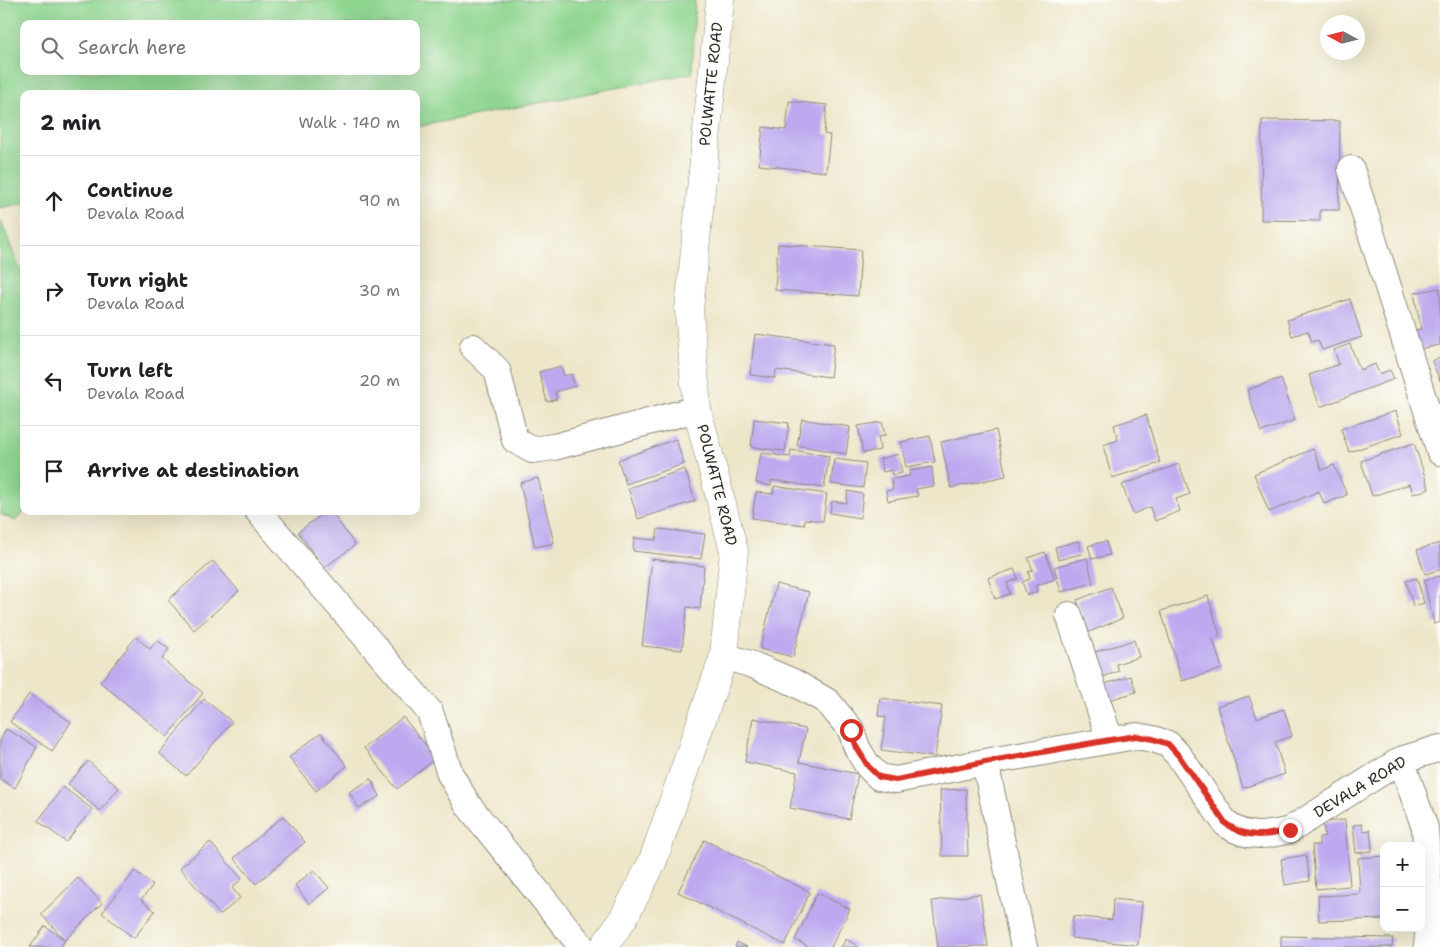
<!DOCTYPE html>
<meta charset="utf-8">
<style>
:root{--surface:#fff;--page:#f2f2f2;--text:#202124;--muted:#757577;--line:#e0e0e0}
body{margin:0;font-family:"Shantell Sans",sans-serif;background:var(--page);color:var(--text)}
.controls{position:absolute;right:15px;bottom:15px;display:grid;overflow:hidden;border-radius:10px;box-shadow:0 5px 20px #0002}
.controls button{width:45px;height:45px;display:grid;place-items:center;padding:0;border:0;border-bottom:1px solid var(--line);background:var(--surface);color:var(--text);font:25px sans-serif}
.compass{position:absolute;left:1320px;top:15px;width:45px;height:45px;border-radius:50%;background:var(--surface);box-shadow:0 5px 20px #0002;rotate:277deg}
.stop{position:absolute;width:15px;height:15px;margin:-11px;border:4px solid #d93025;border-radius:50%;background:#fff}
.stop.end{background:#d93025;border-color:#fff;box-shadow:0 1px 5px #0008}
.list{margin:0;padding:0;list-style:none}
h2{display:flex;justify-content:space-between;align-items:center;height:65px;margin:0;padding:0 20px;font-size:21px}
h2 small{font-size:16px;font-weight:400;color:var(--muted)}
.list li{display:grid;grid-template-columns:32px 1fr auto;gap:15px;align-items:center;box-sizing:border-box;height:90px;padding:0 20px;border-top:1px solid var(--line)}
.list b{display:block;font-size:19px;white-space:nowrap}
.list p{margin:0;font-size:16px;white-space:nowrap;color:var(--muted)}
.list em{font-size:16px;font-style:normal;color:var(--muted)}
.icon{flex:none;width:28px;height:28px;fill:none;stroke:currentColor;stroke-width:2;stroke-linecap:round;stroke-linejoin:round}
.map{position:relative;flex:none;width:1440px;height:947px;overflow:hidden}
.search{position:absolute;background:var(--surface);box-shadow:0 5px 20px #0002;left:20px;top:20px;width:400px;height:55px;display:flex;align-items:center;gap:12px;box-sizing:border-box;padding:0 18px;border-radius:10px;color:var(--muted);font-size:19px}
.panel{position:absolute;background:var(--surface);box-shadow:0 5px 20px #0002;left:20px;top:90px;width:400px;height:425px;border-radius:10px}
.map>svg:first-child{display:block}
</style>
<div class="map">
<svg width="1440" height="947" viewBox="0 0 1440 947">
<rect width="100%" height="100%" fill="#fdfcf7"/>
<filter id="ink" filterUnits="userSpaceOnUse"><feTurbulence type="fractalNoise" baseFrequency=".02" numOctaves="2"/><feDisplacementMap in="SourceGraphic" scale="10" xChannelSelector="R" yChannelSelector="G"/><feConvolveMatrix kernelMatrix="1 2 1 2 8 2 1 2 1" color-interpolation-filters="sRGB"/></filter>
<filter id="wash" filterUnits="userSpaceOnUse"><feTurbulence type="fractalNoise" baseFrequency=".0096" numOctaves="4" result="noise"/><feDisplacementMap in="SourceGraphic" scale="20" xChannelSelector="R" yChannelSelector="G"/><feGaussianBlur stdDeviation="1.12" result="paint"/><feColorMatrix in="noise" values="0 0 0 0 0 0 0 0 0 0 0 0 0 0 0 0 0 1.4 0 .05"/><feComposite in="paint" operator="in"/></filter>
<g filter="url(#wash)">
<rect width="100%" height="100%" fill="#ede6c9"/>
<!-- green -->
<path fill="#8ed58f" stroke="#5c805d" fill-rule="evenodd" d="M0,0h695l-3,73 -276,54v-33h-392v109l-24,5zM24,24h392v47h-392z
M0,219l24,60v232h1l-10,10 -15,-7z"/>
<g id="blocks">
<!-- building -->
<path fill="#bca9ef" d="M789,101l38,4 -3,29 6,1 -4,37 -67,-7 4,-38 23,3z
M1262,120l78,1 -1,89h-19v11l-59,-1z
M778,244l83,6 -3,46 -83,-6z
M1440,288v57l-26,5 -3,-19 10,-2 -7,-36z
M1350,299l12,38 -40,13 -4,-10 -6,2 -4,-11 -16,5 -5,-16z
M755,334l79,10 -4,33 -54,-7 -1,8 -25,-3z
M1350,344l10,26 15,-6 4,10 11,-4 4,9 -74,28 -11,-32 30,-11 -5,-14z
M1440,358v23l-8,-20z
M561,366l3,10 7,-2 4,12 -20,6 2,7 -10,3 -8,-30z
M1281,378l14,42 -34,12 -14,-42z
M1396,411l7,23 -54,18 -8,-23z
M1146,415l14,48 -48,15 -9,-33 15,-5 -4,-15z
M754,419l35,4 -4,28 -34,-4z
M802,419l48,8 -4,27 -49,-9z
M882,422l3,14 -7,1 2,13 -17,3 -5,-27z
M996,430l10,46 -55,12 -10,-46z
M930,436l5,26 -29,5 -5,-25z
M676,439l8,25 -58,20 -8,-24z
M1414,443l15,46 -16,5 -3,-10 -38,12 -11,-35z
M1313,449l9,21 12,-5 13,30 -23,9 -5,-13 -50,21 -15,-38z
M791,450l38,6 -5,32 -53,-8v6l-15,-3 5,-30 29,4z
M898,454l4,19 -10,2 -1,-5 -8,2 -3,-13z
M834,459l32,4 -3,25 -32,-4z
M1179,464l11,30 -14,5 4,12 -25,10 -5,-14 -17,7 -11,-29z
M932,467l2,19 -18,3 2,7 -30,5 -2,-10 7,-1 -2,-11 19,-3 -1,-5z
M685,469l10,32 -57,18 -10,-31z
M538,478l16,65 -19,4 -15,-64z
M774,486l53,8 -4,27 -18,-2 -1,6 -52,-7 4,-26 17,2z
M848,491l15,3 -3,24 -30,-5 2,-12 14,2z
M326,511h5l24,34 -31,23 -26,-36z
M658,529l47,5 -4,25 -68,-8 1,-13 22,2z
M1078,541l3,13 -23,6 -3,-13z
M1106,541l4,14 -18,4 -4,-13z
M1440,543v27l-15,4 -8,-24z
M1045,552l10,27 -20,7 2,6 -10,3 -5,-13 8,-3 -2,-7 5,-2 -5,-12z
M1087,558l6,25 -32,9 -7,-25z
M652,559l52,7 -4,43 -13,-2 -5,43 -40,-4z
M213,561l26,30 -45,39 -26,-30z
M1014,569l4,10 -11,4 3,11 -15,5 -7,-21z
M1440,576v46l-6,2 -10,-44z
M1417,578l7,25 -11,3 -7,-25z
M776,584l33,8 -16,65 -33,-8z
M1111,587l12,31 -34,14 -12,-32z
M1208,596l12,40 -7,3 9,30 -40,12 -21,-70z
M136,637l14,12 7,-9 12,9 -7,10 41,34 -36,44 -67,-55z
M1134,640l5,17 -23,7 3,7 -16,6 -8,-25z
M1131,676l5,16 -34,10 -4,-16z
M29,694l42,28 -19,29 -42,-29z
M1249,696l8,22 27,-9 8,27 -17,6 10,32 -42,14 -26,-82z
M880,698l62,8 -7,51 -54,-7 5,-33 -8,-1z
M204,699l28,23 -46,54 -27,-23z
M403,717l33,41 -39,31 -33,-41z
M753,718l53,11 -7,33 59,12 -9,45 -59,-11 7,-36 -52,-10z
M6,729l31,18 -22,41 -15,-9v-38z
M321,733l26,33 -31,25 -27,-34z
M88,761l31,27 -19,23 -32,-27z
M371,779l9,17 -21,12 -10,-16z
M63,787l29,22 -26,33 -28,-21z
M966,789l2,67h-26l-2,-66z
M283,816l22,26 -49,42 -22,-26z
M1345,820l5,66 -34,3 -4,-44h7v-8l6,-1 -2,-14z
M1362,824l1,7 7,-1 2,21 -16,2 -3,-28z
M704,840l106,52 -25,53 -107,-53z
M210,842l32,37 -10,9 8,10 -20,17 -40,-47z
M1306,855l4,26 -25,4 -4,-26z
M1384,856v63l-65,2 -1,-25 42,-2 -2,-36z
M314,870l15,18 -20,16 -14,-19z
M135,871l18,14 -12,15 14,11 -21,27 -32,-25z
M78,878l24,25 -37,37 -4,7h-31l15,-21 20,14 -24,-26z
M817,893l33,16 -19,38h-21l-15,-7z
M980,894l8,52 -50,1 -6,-46z
M1113,899l29,3 -4,43 -67,-7 2,-22 39,4z
M1281,936l112,2 -1,9h-111z
M846,939l13,8h-18z
M737,942l10,5h-12z"/>
</g>
</g>
<g filter="url(#ink)">
<use href="#blocks" fill-opacity="0" stroke="#8c887a" stroke-width="1"/>
<g fill="none" stroke-linecap="round" stroke-linejoin="round">
<!-- minor casing -->
<g stroke="#8c887a" stroke-width="28">
<path id="minor" d="M1351,169l89,283
M473,347l24,23 18,70 17,10 22,-3 143,-38
M258,511l172,201 20,62 18,31 114,142
M1069,615l41,125
M724,656l29,9 40,17 35,20 23,28 6,18 11,18 11,11 17,3 89,-18 151,-26 17,3 15,5 11,12 47,68c21,15 40,12 64,6l111,-70 39,-12
M1401,760l24,68 5,78 -3,41
M985,762l39,185"/>
</g>
<!-- tertiary casing -->
<g stroke="#8c887a" stroke-width="29">
<path id="tertiary" d="M604,947l20,-30 28,-54 72,-207 10,-105 -37,-142 -8,-99 31,-310"/>
</g>
<!-- minor -->
<use href="#minor" stroke="#fff" stroke-width="26"/>
<!-- tertiary -->
<use href="#tertiary" stroke="#fff" stroke-width="28"/>
</g>
</g>
<g fill="none" stroke-linecap="round" stroke-linejoin="round" filter="url(#ink)">
<!-- route -->
<path stroke="#d93025" stroke-width="6" d="M851,730l6,18 11,18 11,11 17,3 89,-18 125,-22 26,-4 17,3 15,5 11,12 47,68c21,15 40,12 64,6"/>
</g>
<g text-anchor="middle" dominant-baseline="central" stroke-width="4.5" stroke-linejoin="round" paint-order="stroke">
<!-- street labels -->
<g font-size="15" fill="#2b2b2b" stroke="#fdfcf7">
<text transform="translate(711 84) rotate(-84)">POLWATTE ROAD</text>
<text transform="translate(717 485) rotate(76)">POLWATTE ROAD</text>
<text transform="translate(1360 787) rotate(-31)">DEVALA ROAD</text>
</g>
</g>
</svg>
<div class="controls">
<button>+</button>
<button>−</button>
</div>
<svg class="compass" viewBox="-18 -18 36 36"><path d="M0-13l5 13h-10z" fill="#e53935"/><path d="M0 13l5-13h-10z" fill="#757577"/></svg>
<div class="stop" style="left:851px;top:730px"></div>
<div class="stop end" style="left:1290px;top:830px"></div>
<div class="search"><svg class="icon" aria-label="search" viewBox="0 0 24 24"><circle cx="10" cy="10" r="6"/><path d="M15 15l6 6"/></svg>Search here</div>
<section class="panel">
<h2>2 min<small>Walk · 140 m</small></h2>
<ul class="list">
<li><svg class="icon" aria-label="ahead" viewBox="0 0 24 24"><path d="M12 20V5M6 11l6-6 6 6"/></svg><div><b>Continue</b><p>Devala Road</p></div><em>90 m</em></li>
<li><svg class="icon" aria-label="right" viewBox="0 0 24 24"><path d="M7 20v-9h11M14 6l5 5-5 5"/></svg><div><b>Turn right</b><p>Devala Road</p></div><em>30 m</em></li>
<li><svg class="icon" aria-label="left" viewBox="0 0 24 24"><path d="M17 20v-9H6M10 6l-5 5 5 5"/></svg><div><b>Turn left</b><p>Devala Road</p></div><em>20 m</em></li>
<li><svg class="icon" aria-label="arrive" viewBox="0 0 24 24"><path d="M6 21V4h12l-3 4 3 4H6"/></svg><div><b>Arrive at destination</b></div></li>
</ul>
</section>
</div>
